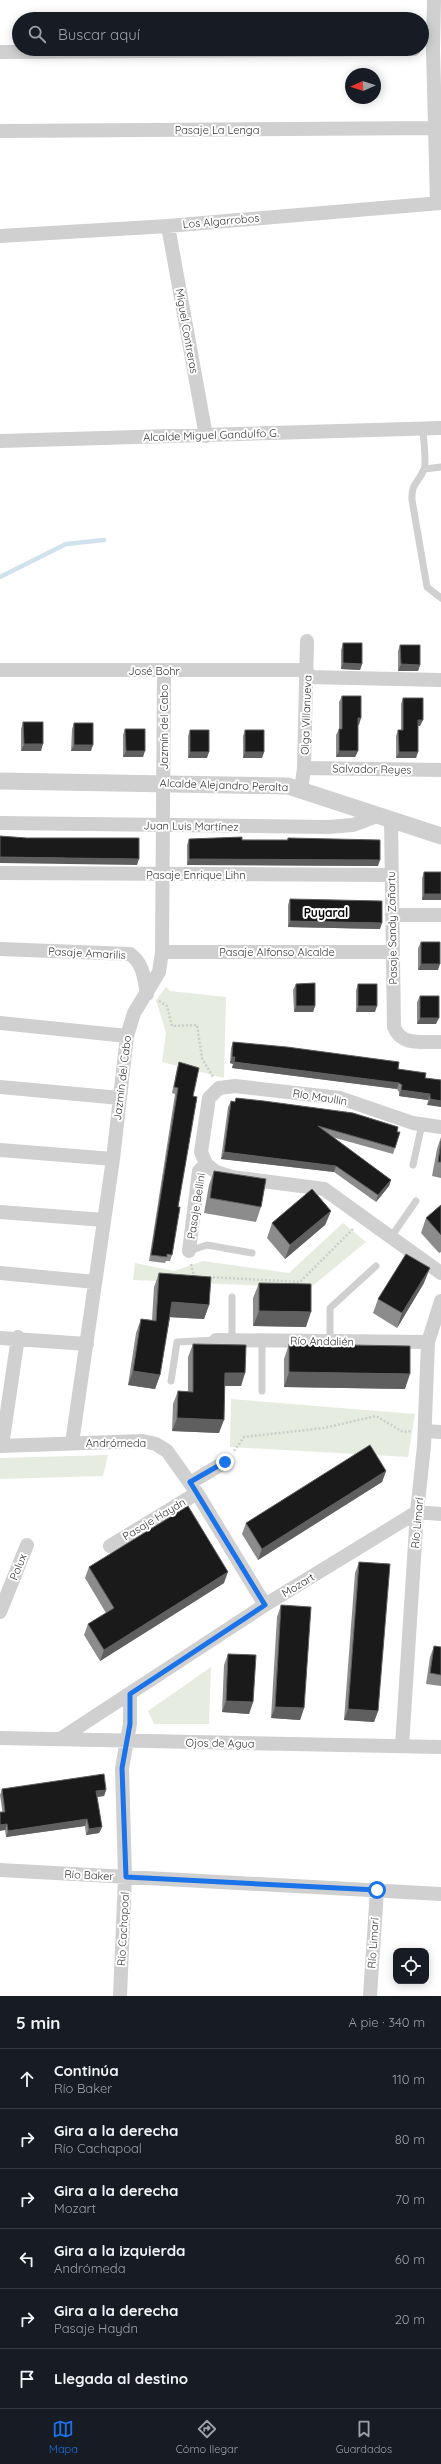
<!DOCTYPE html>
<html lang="es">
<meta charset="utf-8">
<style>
:root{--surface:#171b24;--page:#20242c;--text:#f1f3f6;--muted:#9ea1a6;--line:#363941;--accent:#1a73e8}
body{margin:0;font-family:Quicksand,sans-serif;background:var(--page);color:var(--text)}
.controls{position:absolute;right:12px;bottom:12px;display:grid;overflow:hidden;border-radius:8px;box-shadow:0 2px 10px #0003}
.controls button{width:36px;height:36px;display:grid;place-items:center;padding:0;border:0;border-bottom:1px solid var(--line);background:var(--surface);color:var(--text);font:20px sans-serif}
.compass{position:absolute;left:345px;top:68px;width:36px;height:36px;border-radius:50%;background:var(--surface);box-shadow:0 2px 10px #0003;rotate:267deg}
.stop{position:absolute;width:12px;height:12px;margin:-9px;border:3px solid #1a73e8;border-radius:50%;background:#fff}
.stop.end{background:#1a73e8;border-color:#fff;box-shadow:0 1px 4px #0008}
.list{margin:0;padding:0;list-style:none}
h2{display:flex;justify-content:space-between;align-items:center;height:52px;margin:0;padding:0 16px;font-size:17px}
h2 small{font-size:13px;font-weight:400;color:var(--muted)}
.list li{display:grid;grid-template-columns:26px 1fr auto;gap:12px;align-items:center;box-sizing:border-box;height:60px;padding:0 16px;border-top:1px solid var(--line)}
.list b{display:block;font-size:15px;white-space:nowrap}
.list p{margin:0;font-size:13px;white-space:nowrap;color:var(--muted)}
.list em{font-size:13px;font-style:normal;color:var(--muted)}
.icon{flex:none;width:22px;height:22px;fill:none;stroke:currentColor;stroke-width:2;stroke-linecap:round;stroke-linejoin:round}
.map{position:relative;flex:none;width:441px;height:1996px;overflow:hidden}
.search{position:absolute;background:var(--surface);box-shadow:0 2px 10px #0003;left:12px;right:12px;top:12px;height:44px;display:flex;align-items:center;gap:10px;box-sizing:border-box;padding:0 14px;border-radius:22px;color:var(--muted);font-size:15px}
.sheet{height:412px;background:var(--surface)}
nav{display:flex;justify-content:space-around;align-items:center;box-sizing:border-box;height:56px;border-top:1px solid var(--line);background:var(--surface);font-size:11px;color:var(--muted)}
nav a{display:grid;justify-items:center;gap:2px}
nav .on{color:var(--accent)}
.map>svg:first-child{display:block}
</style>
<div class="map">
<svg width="441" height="1996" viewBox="0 0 441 1996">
<rect width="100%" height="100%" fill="#fff"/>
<!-- green -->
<path fill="#e6ecdf" d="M166,987l4,4 56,6 -2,81 -62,-16 4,-29 -10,-33z
M343,1223l23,19 -56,46 -177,-8 2,-17 39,8 29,-10 86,12z
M231,1399l184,15 -7,43 -178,-10z
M108,1455l-5,21 -103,3v-21z
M211,1667l-2,57h-55l-6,-13z"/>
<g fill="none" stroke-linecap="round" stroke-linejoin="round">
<!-- stream -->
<path stroke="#cfe2ee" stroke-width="4.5" d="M0,577l66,-33 38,-4"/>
<!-- path -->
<path stroke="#cdcdcd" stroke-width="2.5" stroke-dasharray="2 2" stroke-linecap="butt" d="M159,1001l8,5 5,20 25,-1 5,33 11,19
M191,1264l3,12h2
M209,1277l91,5 54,-54
M234,1451l10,-14 80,-9 52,-12 27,16 8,-1"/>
<!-- service -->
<path stroke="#d0d0d0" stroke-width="7" d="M423,429c0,9 4,33 1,40 -5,14 -13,13 -12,31l15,87 14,11
M425,469l16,-2
M413,1165l9,-41
M391,1237l25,-36
M189,1251l18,-6 45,8
M232,1340v-43
M262,1341v50
M330,1341v-33l46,-42
M171,1381l6,-39 39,-2"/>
<!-- minor -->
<path stroke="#d0d0d0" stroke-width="14" d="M434,0l-1,49 4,154
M0,52l414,-3
M0,131l434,-3
M168,226l38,210
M0,236l168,-10 273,-23
M0,441l441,-13
M0,670h307
M307,677l134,3
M304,768l137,2
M301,790l3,-22 3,-127
M391,819l3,208c8,20 29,14 47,15
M0,823l328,4 25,-2 27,-10
M0,873l392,2
M392,915h49
M0,949l130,5c14,10 14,25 17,40
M162,952h230
M0,1023l127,13
M0,1087l120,11
M441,1127l-28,-4 -73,-25 -105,-12 -16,2 -10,10 -8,54 5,12 10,8 16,5 92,12 117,84
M0,1150l113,9
M0,1212l104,8
M189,1251l10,-80 7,-7
M0,1273l95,9
M0,1338l87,6
M216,1340l212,2
M425,1431l16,1
M72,1443l41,-284 14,-123 7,-23 25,-41 3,-20 2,-281
M0,1446l143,-5 13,3 11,7 30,42 68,112
M2,1446l16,-109
M190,1483l35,-21
M110,1546l87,-53
M0,1612l27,-67
M0,1738l441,9
M60,1739l205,-134 152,-93 24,2
M402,1746l15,-234 7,-66 4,-104 13,-41
M0,1870l441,24
M120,1996l5,-119 -3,-109 8,-44v-30
M370,1996l7,-106"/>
<!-- tertiary -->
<path stroke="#d0d0d0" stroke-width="17" d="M0,781l288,5 153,50"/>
</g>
<!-- wall -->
<path fill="#8c8c8c" d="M343,643l19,21 -2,6 -19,-1v-19z
M400,645l20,20 -2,6h-20v-20z
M342,696l17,29h-1v26l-3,6h-19v-22l3,-6v-27z
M403,698l17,28h-2v26l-2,6h-20v-22l2,-6h3v-26z
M23,722l18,29h-20v-22z
M74,723l17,28h-20l1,-22z
M125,729l18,28h-20v-22z
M190,730l17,28h-19v-22z
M245,730l19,22 -2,6h-19v-22z
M288,838l90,28 -191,-1v-20l2,-6 98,1z
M424,872h17v28h-19v-22z
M290,899l90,30 -92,-2v-22z
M421,942l17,28h-20v-22z
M296,984l19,22 -2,6h-19l-1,-22z
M358,984l17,28h-19v-22z
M420,996l16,28h-19v-22z
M233,1042l165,27 27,9 16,2 -14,25 1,-5 -29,-4v-4l-2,-3 -165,-21 1,-4 -3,-1 1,-15z
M179,1062l14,34 -15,111 -6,48 -2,6h-4l-1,2 -16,-2 26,-167 -3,-1 5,-25z
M236,1098l161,34 -2,16 -2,6 -61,-17 59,43 -2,6 -13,16 -42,-30 -113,-13 7,-52 3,-6 4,1z
M441,1137v41l-9,-2 5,-27z
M214,1171l47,36 -5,15 -52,-9 5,-28z
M441,1205v47l-2,1 -18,-20 5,-15z
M331,1211l-6,14 -40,34 -18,-21 5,-15z
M159,1273l50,32 -5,14 -34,-2 -10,58 -5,14 -27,-4 8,-52 5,-14 11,1 2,-33z
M259,1283l47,44 -53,-1v-28z
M424,1283l-27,45 -24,-15 5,-14z
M193,1344l52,29 -4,13h-16l-6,47 -47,-2 1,-27 5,-13 10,1v-35z
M289,1344l116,45 -121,-2v-28z
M386,1471l-4,11 -124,78 -16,-26 4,-11z
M359,1562l19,149 -4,11 -30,-2 11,-147z
M89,1567l135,16 -124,78 -16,-26 4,-11 18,-11 -21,-35z
M281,1605l23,103 -4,12 -29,-2 6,-101z
M434,1646l7,1v39l-15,-2 4,-27z
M228,1654l25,48 -4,12 -27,-2 2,-47z
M2,1789l104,1 -2,6 -7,1 5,30 -3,6 -13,2 -1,-9 -79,11 -6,-42z"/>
<!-- shaded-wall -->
<path fill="#5f5f5f" d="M343,663l19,1 -2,6 -19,-1z
M401,664l19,1 -2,6h-20z
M358,718h3l-2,7h-3z
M418,720h5l-3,6h-4z
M24,744h19l-2,7h-20z
M74,745h19l-2,6h-20z
M126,751h19l-2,6h-20z
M339,751h19l-3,6h-19z
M190,752h19l-2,6h-19z
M245,752h19l-2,6h-19z
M399,752h19l-2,6h-20z
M0,857l139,2 -2,6 -137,-2z
M189,859l191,1 -2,6 -191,-1z
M424,894h17v6h-19z
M290,921l92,2 -2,6 -92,-2z
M421,964h19l-2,6h-20z
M296,1006h19l-2,6h-19z
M358,1006h19l-2,6h-19z
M420,1018h19l-3,6h-19z
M232,1057h3l-2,7 -3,-1z
M234,1062l165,21 -2,6 -165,-21z
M401,1090l29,4 -2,6 -29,-4z
M430,1099l11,2v6l-14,-2z
M224,1152l112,14 -2,6 -113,-13z
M391,1180l-2,6 -13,16 2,-7z
M331,1211l-6,14 -40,34 5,-14z
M430,1268l-6,15 -27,45 5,-15z
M172,1302l37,3 -5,14 -37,-2z
M259,1311l52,1 -5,15 -53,-1z
M133,1371l27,4 -5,14 -27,-4z
M289,1372l121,2 -5,15 -121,-2z
M225,1373h20l-4,13h-20z
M177,1418l47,2 -5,13 -47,-2z
M386,1471l-4,11 -124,78 4,-11z
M228,1572l-4,11 -124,78 4,-11z
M226,1701l27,1 -4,12 -27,-2z
M275,1707l29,1 -4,12 -29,-2z
M348,1709l30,2 -4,11 -30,-2z
M106,1790l-2,6 -10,1 2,-6z
M87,1819l-2,7 -79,11 2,-6z
M7,1824l-2,6 -5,1v-6z
M102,1827l-3,6 -13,2 3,-6z"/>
<!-- building -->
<path fill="#1a1a1a" stroke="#5f5f5f" d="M343,643h19v21l-19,-1z
M400,645h20v20l-19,-1z
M342,696h19v22h-3v33h-19v-22h3z
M403,698h20v22h-5v32h-19l-1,-22h5z
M23,722h20v22h-19z
M74,723h19v22h-19z
M125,729h20v22h-19z
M190,730h19v22h-19z
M245,730h19v22h-19z
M0,836l27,2h112v21l-139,-2z
M242,837v3h46v-2l92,2v20l-191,-1v-20z
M424,872h17v22h-17z
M290,899l92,2v22l-92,-2z
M421,942h19v22h-19z
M315,983v23h-19v-22z
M358,984h19v22h-19z
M420,996h19v22h-19z
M233,1042l54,5 112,15 -1,7 28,4 -1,5 16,2v21l-11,-2v-5l-29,-4 1,-5 -3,-2 -165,-21 1,-5h-3z
M179,1062l20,6 -6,28 4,1 -19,110h2l-8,48 -5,-1v3l-16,-2 27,-167 -4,-1z
M236,1098l28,3 89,12 45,14 -1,5h3l-5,16 -77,-22 73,54 -13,15 -42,-29 -112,-14 7,-51 4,1z
M441,1141v21h-3z
M214,1171l52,8 -5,28 -51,-9z
M312,1189l19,22 -41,34 -18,-22z
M441,1205v30l-15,-17z
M406,1254l24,14 -28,45 -24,-14z
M159,1273l52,4 -2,28 -37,-3 -12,73 -27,-4 8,-52 15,2z
M259,1283l52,1v28l-52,-1z
M193,1344l53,1 -1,28h-20l-1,47 -47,-2 1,-27 15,1z
M289,1344l121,2v28l-121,-2z
M370,1445l16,26 -124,78 -16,-26z
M188,1506l40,66 -124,78 -16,-26 26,-16 -25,-41z
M359,1562l31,2 -12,147 -30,-2z
M281,1605l30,2 -7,101 -29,-1z
M434,1646l7,1v28l-11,-2z
M228,1654l28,1 -3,47 -27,-1z
M104,1774l2,16 -10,1 6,36 -13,2 -2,-10 -79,12 -1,-7 -7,1v-13h5l-3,-23z"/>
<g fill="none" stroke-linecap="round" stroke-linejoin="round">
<!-- route -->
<path stroke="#1a73e8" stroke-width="5" d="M225,1462l-35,20 75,123 -135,89v30l-8,44 4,109 251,13"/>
</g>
<g text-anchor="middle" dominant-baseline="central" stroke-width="4" stroke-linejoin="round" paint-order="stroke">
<!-- street labels -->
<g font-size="11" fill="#333" stroke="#fff">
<text x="217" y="130">Pasaje La Lenga</text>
<text transform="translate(221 221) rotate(-5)">Los Algarrobos</text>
<text transform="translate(187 331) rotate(80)">Miguel Contreras</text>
<text transform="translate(211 435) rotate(-2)">Alcalde Miguel Gandulfo G.</text>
<text x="154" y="671">José Bohr</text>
<text transform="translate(306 715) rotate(-88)">Olga Villanueva</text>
<text transform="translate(164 727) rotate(-90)">Jazmín del Cabo</text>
<text transform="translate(372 769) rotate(1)">Salvador Reyes</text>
<text transform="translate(224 785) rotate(2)">Alcalde Alejandro Peralta</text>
<text transform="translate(191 826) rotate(1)">Juan Luis Martínez</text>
<text x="196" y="875">Pasaje Enrique Lihn</text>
<text transform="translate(392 928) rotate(-91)">Pasaje Sandy Zañartu</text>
<text x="277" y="952">Pasaje Alfonso Alcalde</text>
<text transform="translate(87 953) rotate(3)">Pasaje Amarilis</text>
<text transform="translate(122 1078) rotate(-83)">Jazmín del Cabo</text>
<text transform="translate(320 1097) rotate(9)">Río Maullin</text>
<text transform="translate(196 1206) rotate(-81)">Pasaje Bellini</text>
<text transform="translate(322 1341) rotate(1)">Río Andalién</text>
<text x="116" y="1443">Andrómeda</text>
<text transform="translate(154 1519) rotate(-31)">Pasaje Haydn</text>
<text transform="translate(417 1523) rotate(-85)">Río Limarí</text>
<text transform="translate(18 1567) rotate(-68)">Polux</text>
<text transform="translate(298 1585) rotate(-31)">Mozart</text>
<text transform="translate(220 1743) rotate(1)">Ojos de Agua</text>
<text transform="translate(89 1875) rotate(3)">Río Baker</text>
<text transform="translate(123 1929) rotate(-87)">Río Cachapoal</text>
<text transform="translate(373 1943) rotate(-86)">Río Limarí</text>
</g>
<!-- neighbourhood labels -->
<g font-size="12" font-weight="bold" fill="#000" stroke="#fff">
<text x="326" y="912">Puyaral</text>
</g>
</g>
</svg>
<div class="controls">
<button><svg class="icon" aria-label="locate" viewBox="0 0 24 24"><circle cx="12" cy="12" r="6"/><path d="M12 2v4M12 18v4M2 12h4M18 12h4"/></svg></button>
</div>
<svg class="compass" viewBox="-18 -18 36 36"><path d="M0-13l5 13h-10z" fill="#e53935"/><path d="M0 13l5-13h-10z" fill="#9ea1a6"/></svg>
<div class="stop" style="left:377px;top:1890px"></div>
<div class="stop end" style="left:225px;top:1462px"></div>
<div class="search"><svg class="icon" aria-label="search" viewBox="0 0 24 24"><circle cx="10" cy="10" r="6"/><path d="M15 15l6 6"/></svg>Buscar aquí</div>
</div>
<section class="sheet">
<h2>5 min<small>A pie · 340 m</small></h2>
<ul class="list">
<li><svg class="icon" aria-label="ahead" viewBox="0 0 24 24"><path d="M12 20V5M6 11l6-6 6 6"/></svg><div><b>Continúa</b><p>Río Baker</p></div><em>110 m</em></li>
<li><svg class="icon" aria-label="right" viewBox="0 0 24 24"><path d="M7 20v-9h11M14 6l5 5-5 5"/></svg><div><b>Gira a la derecha</b><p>Río Cachapoal</p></div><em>80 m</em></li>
<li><svg class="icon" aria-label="right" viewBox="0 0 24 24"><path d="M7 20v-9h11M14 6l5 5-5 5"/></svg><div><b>Gira a la derecha</b><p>Mozart</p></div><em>70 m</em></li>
<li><svg class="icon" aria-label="left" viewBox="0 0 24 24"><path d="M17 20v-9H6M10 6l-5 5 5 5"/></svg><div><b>Gira a la izquierda</b><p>Andrómeda</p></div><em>60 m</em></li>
<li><svg class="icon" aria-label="right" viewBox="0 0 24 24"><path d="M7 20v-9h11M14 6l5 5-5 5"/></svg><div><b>Gira a la derecha</b><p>Pasaje Haydn</p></div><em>20 m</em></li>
<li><svg class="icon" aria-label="arrive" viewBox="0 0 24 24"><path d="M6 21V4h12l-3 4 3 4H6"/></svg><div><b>Llegada al destino</b></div></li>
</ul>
</section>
<nav>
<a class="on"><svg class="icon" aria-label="map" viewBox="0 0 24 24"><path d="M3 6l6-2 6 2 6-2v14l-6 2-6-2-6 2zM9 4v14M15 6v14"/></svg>Mapa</a>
<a><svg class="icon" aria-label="directions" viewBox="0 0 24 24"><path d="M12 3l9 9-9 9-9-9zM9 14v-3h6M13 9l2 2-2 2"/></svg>Cómo llegar</a>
<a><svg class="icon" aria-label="saved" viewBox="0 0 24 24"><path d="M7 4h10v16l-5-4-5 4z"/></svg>Guardados</a>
</nav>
